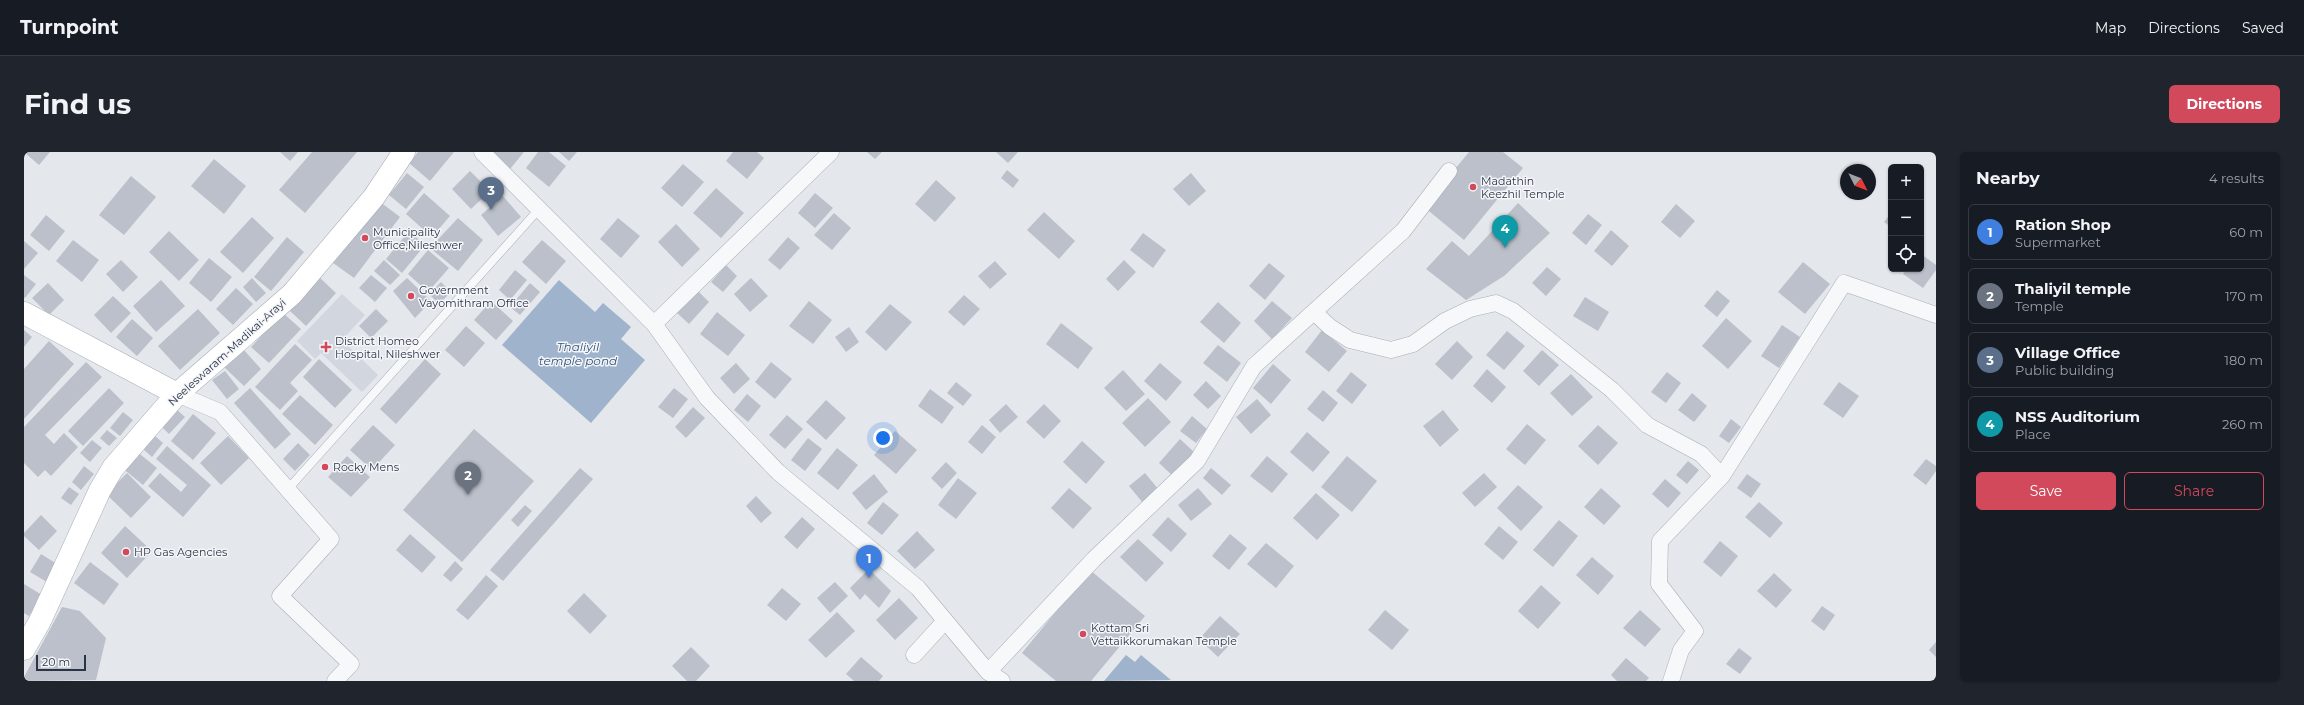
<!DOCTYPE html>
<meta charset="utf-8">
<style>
:root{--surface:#171b24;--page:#20242c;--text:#f1f3f6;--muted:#9ea1a6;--line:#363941;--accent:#d1495b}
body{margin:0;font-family:Montserrat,sans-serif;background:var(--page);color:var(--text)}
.controls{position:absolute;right:12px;top:12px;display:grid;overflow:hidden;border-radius:6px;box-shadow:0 1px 3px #0004}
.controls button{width:36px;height:36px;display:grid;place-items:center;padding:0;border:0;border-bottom:1px solid var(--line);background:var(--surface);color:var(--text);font:20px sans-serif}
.compass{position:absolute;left:1816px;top:12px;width:36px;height:36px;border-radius:50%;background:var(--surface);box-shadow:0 1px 3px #0004;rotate:132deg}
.scale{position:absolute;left:12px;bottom:10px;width:50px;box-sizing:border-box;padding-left:4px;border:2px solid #2b3445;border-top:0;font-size:11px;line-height:14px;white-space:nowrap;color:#2b3445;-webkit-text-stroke:3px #f4f6f9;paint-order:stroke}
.you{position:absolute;left:859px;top:286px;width:14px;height:14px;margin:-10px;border:3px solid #fff;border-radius:50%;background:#1a73e8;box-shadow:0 0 0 6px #1a73e833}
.badge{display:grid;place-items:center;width:26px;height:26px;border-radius:50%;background:var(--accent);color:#fff;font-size:13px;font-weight:700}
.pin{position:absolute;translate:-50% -33px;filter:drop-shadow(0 1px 2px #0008)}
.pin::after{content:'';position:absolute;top:21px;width:14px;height:12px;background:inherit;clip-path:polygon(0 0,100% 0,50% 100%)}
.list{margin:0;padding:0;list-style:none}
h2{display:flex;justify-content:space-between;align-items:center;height:52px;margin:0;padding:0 16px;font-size:17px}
h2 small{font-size:13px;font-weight:400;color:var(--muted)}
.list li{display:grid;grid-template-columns:26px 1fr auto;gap:12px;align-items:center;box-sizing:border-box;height:56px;margin:0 8px 8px;padding:0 8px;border:1px solid var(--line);border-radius:6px}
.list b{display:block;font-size:15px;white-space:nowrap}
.list p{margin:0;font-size:13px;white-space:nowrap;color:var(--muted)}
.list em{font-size:13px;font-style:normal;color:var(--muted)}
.actions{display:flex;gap:8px;padding:12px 16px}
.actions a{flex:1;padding:9px 0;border:1px solid var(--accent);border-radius:6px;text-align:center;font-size:14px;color:var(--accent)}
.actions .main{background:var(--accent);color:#fff}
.icon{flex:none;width:22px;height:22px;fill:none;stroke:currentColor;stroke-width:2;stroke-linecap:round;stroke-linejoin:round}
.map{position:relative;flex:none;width:1912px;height:529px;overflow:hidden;border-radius:6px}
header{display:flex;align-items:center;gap:24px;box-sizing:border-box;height:56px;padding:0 20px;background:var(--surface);border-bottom:1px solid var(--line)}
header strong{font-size:19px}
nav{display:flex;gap:22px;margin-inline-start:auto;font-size:14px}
.intro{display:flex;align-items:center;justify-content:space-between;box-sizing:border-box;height:96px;padding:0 24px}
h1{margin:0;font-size:28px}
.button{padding:10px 18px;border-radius:6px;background:var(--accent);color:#fff;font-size:14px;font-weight:700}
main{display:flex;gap:24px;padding:0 24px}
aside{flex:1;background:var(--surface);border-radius:6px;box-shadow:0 1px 3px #0004}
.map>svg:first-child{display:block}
</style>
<header>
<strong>Turnpoint</strong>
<nav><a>Map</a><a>Directions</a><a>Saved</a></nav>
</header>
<div class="intro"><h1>Find us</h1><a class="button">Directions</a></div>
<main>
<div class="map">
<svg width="1912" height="529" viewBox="0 0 1912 529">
<rect width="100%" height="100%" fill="#e4e7ec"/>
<!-- built -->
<path fill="#d2d6de" d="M318,142l23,21 -23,25 36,35 -16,17 -41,-39 -6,6 -18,-18z"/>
<!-- water -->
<path fill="#9fb4cc" d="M535,128l36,32 8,-9 28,24 -10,12 24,21 -54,63 -89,-78z
M1102,503l9,7 6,-7 30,25 -67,1z"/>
<!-- building -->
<path fill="#bbc0ca" d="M0,0h26l-11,13z
M256,0h18l-8,9z
M288,0h45l-52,61 -26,-23z
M394,0h36l-24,29 -21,-18z
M468,0h32l-14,17z
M514,0h11l17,14 -17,21 -23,-19z
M535,0h18l-8,9z
M709,0h24l7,6 -17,21 -21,-18z
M843,0h15l-7,7z
M972,0h22l-10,11z
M1445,0h34l20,16 -59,72 -40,-33z
M190,7l32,27 -22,28 -33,-28z
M659,12l21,18 -22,25 -21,-19z
M983,18l12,10 -6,8 -12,-10z
M446,19l20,20 -19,18 -19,-20z
M383,21l17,14 -18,22 -17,-14z
M1167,21l15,18 -17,15 -16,-17z
M107,24l25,21 -32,38 -25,-20z
M912,28l20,18 -21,24 -20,-18z
M692,36l28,25 -23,25 -28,-25z
M400,41l26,23 -18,21 -26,-23z
M791,41l18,15 -18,20 -17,-15z
M479,44l18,21 -23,19 -17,-21z
M351,46l25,19 -46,61 -25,-18z
M1494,51l32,30 -46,43 -38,24 -40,-31 26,-28 17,15z
M1652,52l19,17 -15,17 -19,-16z
M1020,60l31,29 -16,18 -32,-29z
M810,61l17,15 -19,22 -18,-15z
M1867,61v14l-7,-5z
M1564,62l14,11 -16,20 -14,-12z
M22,63l19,16 -16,20 -19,-16z
M228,65l22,21 -31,35 -23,-21z
M434,66l25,22 -25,31 -28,-23z
M594,66l22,18 -19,22 -21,-19z
M652,72l24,25 -18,18 -24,-25z
M1587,78l18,16 -17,20 -18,-15z
M145,79l30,29 -20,21 -30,-29z
M385,79l16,14 -23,28 -16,-14z
M1119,81l23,17 -13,18 -23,-18z
M263,85l17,15 -33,39 -17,-14z
M764,85l12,11 -20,22 -12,-10z
M49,88l26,20 -17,22 -26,-21z
M518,88l24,21 -20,23 -24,-22z
M0,89l14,12 -14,16z
M404,98l21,18 -21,24 -20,-18z
M1897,102l15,11v5l-13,18 -20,-14 4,-5h14z
M185,106l23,19 -21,25 -22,-19z
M97,108l17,17 -15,15 -17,-18z
M360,108l16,15 -10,10 -16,-14z
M1100,108l12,12 -18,19 -12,-12z
M971,109l12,13 -17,15 -12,-13z
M1779,110l27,22 -25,30 -27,-22z
M1245,111l16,13 -20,24 -16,-14z
M702,113l11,11 -14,16 -12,-10z
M1523,115l14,12 -15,17 -14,-13z
M491,118l12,10 -17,20 -11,-10z
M0,123l12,9 -11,14 -1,-1z
M347,123l16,13 -12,14 -16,-14z
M295,125l17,16 -30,33 -17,-16z
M228,126l14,15 -10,9 -13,-15z
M383,126l24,23 -16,17 -22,-27z
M727,126l17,18 -18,16 -16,-18z
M137,128l24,26 -29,26 -23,-26z
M417,130l10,10 -12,12 -10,-10z
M24,131l16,17 -15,15 -17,-17z
M506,131l10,9 -20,23 -10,-8z
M212,136l17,16 -20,21 -17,-16z
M673,138l12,12 -20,22 -13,-12z
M1693,138l13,11 -13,16 -13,-11z
M940,143l16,14 -16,17 -16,-14z
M89,144l18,17 -20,20 -17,-18z
M1561,145l24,15 -11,19 -25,-15z
M467,149l22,20 -17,19 -22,-20z
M785,149l23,19 -19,24 -24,-18z
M1248,149l20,17 -20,21 -18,-18z
M1194,150l23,21 -17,20 -24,-21z
M866,152l22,18 -26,29 -21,-19z
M174,157l22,24 -40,37 -22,-24z
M352,157l12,12 -17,17 -12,-12z
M693,160l28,23 -17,21 -28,-22z
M259,161l18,16 -32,34 -18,-16z
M1702,166l26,23 -24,28 -26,-23z
M108,167l21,19 -16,18 -21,-19z
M1037,171l32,25 -15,21 -32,-25z
M1758,173l18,12 -21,31 -18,-12z
M442,174l19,17 -21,24 -19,-17z
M825,175l10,15 -13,10 -11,-15z
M0,178l8,7 -8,10z
M1298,178l25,21 -18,21 -24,-20z
M1483,179l18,15 -21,24 -18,-15z
M25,189l25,23 -50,55v-50z
M1433,189l16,16 -21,23 -17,-16z
M271,192l17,16 -22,23 8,8 -18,19 -25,-23z
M1194,193l23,18 -14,19 -24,-19z
M219,197l18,20 -17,17 -20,-19z
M1518,198l17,15 -20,21 -16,-15z
M295,207l33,31 -17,18 -32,-31z
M401,207l16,15 -45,50 -16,-15z
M62,210l16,15 -57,58 9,9 10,-11 14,14 -27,29 -6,-6 -7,7 -14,-14v-36z
M747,210l21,17 -17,20 -20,-17z
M712,211l14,16 -16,15 -14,-16z
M1136,211l22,19 -16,19 -22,-20z
M1249,212l18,16 -20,24 -18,-16z
M1463,217l19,18 -14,16 -19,-17z
M1099,218l22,24 -19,17 -22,-23z
M201,219l14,18 -12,10 -15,-19z
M1327,220l16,13 -15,19 -16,-13z
M1643,220l14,11 -15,20 -15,-11z
M1547,222l22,23 -21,19 -22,-23z
M1182,229l15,15 -13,13 -15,-14z
M932,230l16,13 -9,11 -16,-13z
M1815,230l20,14 -16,22 -20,-14z
M85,236l15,15 -41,43 -15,-15z
M226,236l41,46 -16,15 -41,-46z
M650,236l14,11 -15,19 -15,-11z
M906,237l24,18 -12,17 -24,-18z
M1299,238l15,13 -15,19 -16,-13z
M1668,241l15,13 -13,16 -16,-12z
M723,242l14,12 -13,16 -14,-12z
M276,243l33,30 -18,20 -33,-31z
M1124,246l23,24 -26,25 -23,-24z
M1233,247l14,16 -20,19 -15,-17z
M802,248l20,18 -20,22 -20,-18z
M982,252l12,13 -18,16 -11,-13z
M1020,252l17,17 -17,18 -18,-17z
M669,255l12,11 -19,20 -11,-11z
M152,257l9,8 -16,17 -9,-9z
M1419,258l16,20 -19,17 -17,-21z
M99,260l10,8 -13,16 -10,-8z
M169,262l23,19 -23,27 -22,-19z
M763,263l16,14 -18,20 -16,-14z
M1168,264l15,13 -11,14 -16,-12z
M1707,267l10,8 -12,16 -10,-7z
M1503,272l19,16 -21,25 -19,-16z
M349,273l22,20 -23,25 -22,-20z
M958,273l14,12 -14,17 -14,-12z
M1574,273l20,18 -20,22 -20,-19z
M450,277l60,52 -72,81 -59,-52z
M83,278l10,8 -8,8 -9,-8z
M871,279l22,19 -21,24 -22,-19z
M1283,280l23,20 -17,20 -23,-20z
M131,284l8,7 -11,14 -9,-8z
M204,284l21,22 -28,27 -21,-22z
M784,286l14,11 -17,22 -14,-11z
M1156,287l14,13 -21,24 -14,-13z
M68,288l10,8 -12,14 -10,-9z
M1058,289l23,21 -19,22 -23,-22z
M274,291l12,12 -15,16 -12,-12z
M143,294l44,39 -28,32 -35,-31 12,-13 21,19 6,-7 -31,-26z
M813,296l21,17 -20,25 -21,-17z
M111,298l22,18 -14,17 -22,-18z
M323,304l23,21 -19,20 -23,-20z
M1243,304l21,18 -16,19 -22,-17z
M1323,304l30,25 -25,31 -31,-25z
M1902,307l10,7v5l-10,14 -13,-10z
M1664,309l11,9 -12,14 -11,-9z
M922,310l11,11 -15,16 -11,-11z
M60,314l10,8 -13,16 -9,-8z
M556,316l13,11 -90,102 -13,-11z
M1187,316l20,17 -9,10 -19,-17z
M103,321l24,24 -20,21 -25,-24z
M1121,321l14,17 -16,13 -14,-17z
M1460,321l13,14 -22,20 -13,-14z
M850,322l14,18 -22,18 -14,-17z
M1723,322l14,10 -10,14 -14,-10z
M934,326l19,15 -21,26 -18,-14z
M1641,327l16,14 -13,15 -16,-14z
M1494,333l25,22 -22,24 -24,-23z
M45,335l10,7 -8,11 -10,-7z
M1045,336l23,20 -19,21 -22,-21z
M1174,336l14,16 -21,17 -13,-16z
M1577,336l20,18 -17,19 -20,-18z
M1292,341l24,22 -23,25 -24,-22z
M732,344l16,17 -11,10 -15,-17z
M859,350l16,13 -17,20 -15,-12z
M1735,350l24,21 -13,15 -25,-21z
M501,353l7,6 -14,16 -7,-7z
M17,363l16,16 -18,19 -15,-14v-3z
M778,365l13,12 -18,20 -13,-12z
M1144,365l19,17 -16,18 -19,-17z
M1535,368l19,16 -25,31 -20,-17z
M101,374l27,25 -25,27 -26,-25z
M1475,374l19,16 -15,18 -19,-16z
M893,379l18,19 -20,19 -18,-18z
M386,382l26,23 -14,16 -26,-23z
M1206,382l17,14 -18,22 -17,-14z
M1114,387l26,24 -18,19 -26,-25z
M1696,389l18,15 -17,21 -18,-15z
M1242,391l28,23 -18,22 -29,-24z
M17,402l16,10 -10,18 -17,-10z
M1568,405l22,19 -16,19 -22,-20z
M431,409l8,8 -12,13 -8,-7z
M66,410l29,22 -15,21 -30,-22z
M845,417l22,22 -12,17 -14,-14 -5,6 -10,-12z
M1066,418l55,46 -54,65h-35l-34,-28z
M1750,421l18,17 -16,18 -19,-17z
M462,423l12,11 -30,34 -12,-10z
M811,430l13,14 -18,17 -13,-15z
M0,432l18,11 -13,21 -5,-3z
M1517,433l20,18 -23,26 -20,-18z
M758,436l19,16 -15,17 -19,-16z
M560,441l23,23 -17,18 -23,-23z
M875,446l19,20 -23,22 -19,-20z
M1798,454l13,9 -11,16 -13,-10z
M38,455l18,4 26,27 -10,42 -72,1v-4z
M1361,458l24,20 -17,20 -24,-20z
M1616,458l21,19 -16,18 -22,-19z
M813,460l18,19 -29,27 -18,-18z
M1196,464l20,18 -22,23 -19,-18z
M1912,490v15l-7,-7z
M667,495l19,19 -14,15h-9l-15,-15z
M1715,496l13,10 -12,16 -14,-10z
M837,505l22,19 -4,5h-25l-8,-7z
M1602,506l23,20 -3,3h-29l-6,-6z"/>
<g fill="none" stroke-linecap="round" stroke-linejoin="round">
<!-- lane casing -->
<g stroke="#a9aeb7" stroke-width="9">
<path id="lane" d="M264,337l252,-281"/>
</g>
<!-- street casing -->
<g stroke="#a9aeb7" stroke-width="17">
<path id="street" d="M458,0l172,172 53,74 71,74 140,116 70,84 14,9
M1290,160l16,15 20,13 41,10 22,-6 32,-23 25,-12 26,-6 17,8 99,79 35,35 54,29 21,22
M630,172l177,-172
M153,242l43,18 111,127 -51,57 71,68 -16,17
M890,503l31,-34
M964,520l106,-113 103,-98 57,-95 149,-135 46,-60
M1647,529l10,-31 14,-19 -36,-47 1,-43 62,-65 122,-193 92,32"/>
</g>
<!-- secondary casing -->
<g stroke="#a9aeb7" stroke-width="23">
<path id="secondary" d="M0,161l153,81
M0,497l16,-28 60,-131 13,-22 64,-74 115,-100 82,-97 30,-45"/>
</g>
<!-- lane -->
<use href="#lane" stroke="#f7f8fa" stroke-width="8"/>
<!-- street -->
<use href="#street" stroke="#f7f8fa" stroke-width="16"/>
<!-- secondary -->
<use href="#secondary" stroke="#fff" stroke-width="22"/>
</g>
<!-- markers -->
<g fill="#d1495b" stroke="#f4f6f9" stroke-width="1.5">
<circle cx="1449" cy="35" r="4"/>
<circle cx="341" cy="86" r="4"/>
<circle cx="387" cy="144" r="4"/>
<path d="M300 189h4v4h4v4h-4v4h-4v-4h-4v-4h4z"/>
<circle cx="301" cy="315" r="4"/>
<circle cx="102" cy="400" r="4"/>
<circle cx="1059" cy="482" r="4"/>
</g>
<g text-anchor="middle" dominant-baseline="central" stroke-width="3" stroke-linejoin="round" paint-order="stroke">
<!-- poi labels -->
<g font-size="11" fill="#2b3445" stroke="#f4f6f9" text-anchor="start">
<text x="1457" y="29">Madathin<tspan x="1457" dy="13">Keezhil Temple</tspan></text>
<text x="349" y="80">Municipality<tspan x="349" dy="13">Office,Nileshwer</tspan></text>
<text x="395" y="138">Government<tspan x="395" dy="13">Vayomithram Office</tspan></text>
<text x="311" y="189">District Homeo<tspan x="311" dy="13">Hospital, Nileshwer</tspan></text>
<text x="309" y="315">Rocky Mens</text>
<text x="110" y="400">HP Gas Agencies</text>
<text x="1067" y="476">Kottam Sri<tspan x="1067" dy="13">Vettaikkorumakan Temple</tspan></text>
</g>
<!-- street labels -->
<g font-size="11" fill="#2b3445" stroke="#f4f6f9">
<text transform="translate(203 200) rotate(-42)">Neeleswaram-Madikai-Arayi</text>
</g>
<!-- water labels -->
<g font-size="12" font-style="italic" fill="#34527a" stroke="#f4f6f9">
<text x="554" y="194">Thaliyil<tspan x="554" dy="14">temple pond</tspan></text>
</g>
</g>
</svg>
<div class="controls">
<button>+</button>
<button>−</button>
<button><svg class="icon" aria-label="locate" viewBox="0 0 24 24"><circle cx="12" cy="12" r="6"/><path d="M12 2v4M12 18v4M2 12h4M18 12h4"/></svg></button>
</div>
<svg class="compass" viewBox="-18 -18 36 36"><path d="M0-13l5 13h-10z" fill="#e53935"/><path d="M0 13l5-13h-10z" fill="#9ea1a6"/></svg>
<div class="scale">20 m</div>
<div class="you"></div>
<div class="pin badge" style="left:845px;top:426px;background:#3f7fe0">1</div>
<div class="pin badge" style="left:444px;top:343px;background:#6b7280">2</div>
<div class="pin badge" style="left:467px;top:58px;background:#5c6f8a">3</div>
<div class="pin badge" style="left:1481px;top:96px;background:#0f9aa8">4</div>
</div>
<aside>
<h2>Nearby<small>4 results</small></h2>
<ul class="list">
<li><span class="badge" style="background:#3f7fe0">1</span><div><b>Ration Shop</b><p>Supermarket</p></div><em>60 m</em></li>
<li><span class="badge" style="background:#6b7280">2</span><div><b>Thaliyil temple</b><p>Temple</p></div><em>170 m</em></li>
<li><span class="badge" style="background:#5c6f8a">3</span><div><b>Village Office</b><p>Public building</p></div><em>180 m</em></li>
<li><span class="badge" style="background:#0f9aa8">4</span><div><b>NSS Auditorium</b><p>Place</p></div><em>260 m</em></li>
</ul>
<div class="actions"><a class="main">Save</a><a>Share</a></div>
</aside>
</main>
